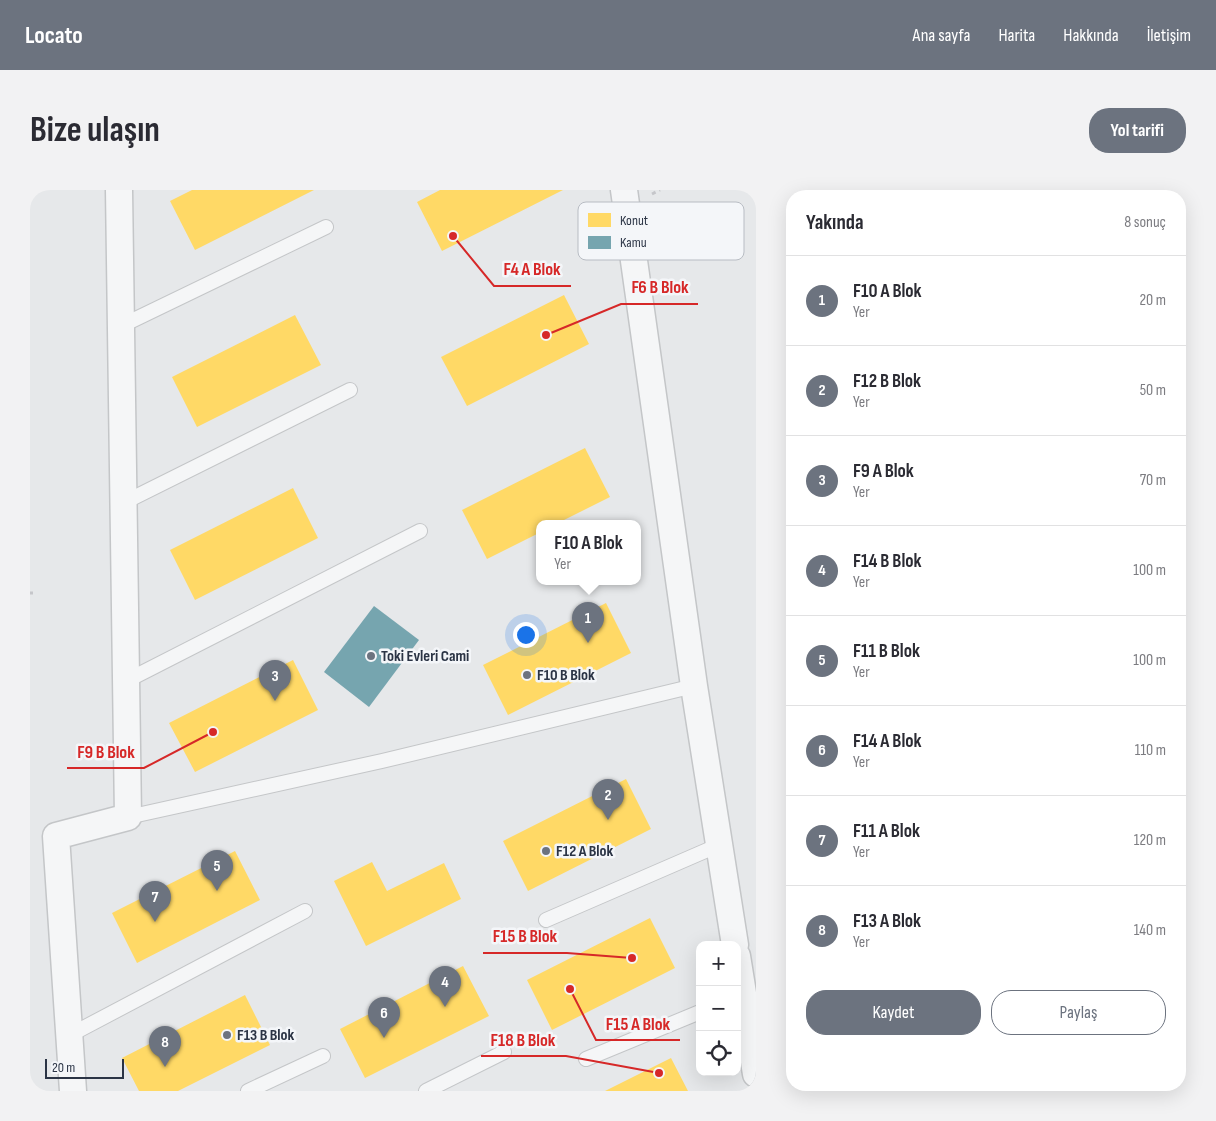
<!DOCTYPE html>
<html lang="tr">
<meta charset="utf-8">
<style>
:root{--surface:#fff;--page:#f2f2f3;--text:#2b2b33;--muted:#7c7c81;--line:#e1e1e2;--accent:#6c737f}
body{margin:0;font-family:"Sofia Sans Condensed",sans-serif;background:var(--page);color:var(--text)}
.controls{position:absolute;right:15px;bottom:15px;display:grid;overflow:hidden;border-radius:10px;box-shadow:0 5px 20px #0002}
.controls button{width:45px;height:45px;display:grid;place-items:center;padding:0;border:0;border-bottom:1px solid var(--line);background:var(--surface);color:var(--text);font:25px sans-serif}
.scale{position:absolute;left:15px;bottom:12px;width:79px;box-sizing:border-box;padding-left:5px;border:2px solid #2b3445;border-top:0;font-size:14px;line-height:18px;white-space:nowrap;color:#2b3445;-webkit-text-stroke:4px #f4f6f9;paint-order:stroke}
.you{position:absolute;left:495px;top:444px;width:18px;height:18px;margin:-12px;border:4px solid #fff;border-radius:50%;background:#1a73e8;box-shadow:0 0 0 8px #1a73e833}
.badge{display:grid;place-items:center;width:32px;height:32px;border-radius:50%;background:var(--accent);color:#fff;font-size:16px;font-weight:700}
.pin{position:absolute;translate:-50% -41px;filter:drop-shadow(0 1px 2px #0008)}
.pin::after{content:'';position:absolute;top:26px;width:18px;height:15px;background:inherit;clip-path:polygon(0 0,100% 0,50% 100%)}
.popup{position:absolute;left:506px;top:330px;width:105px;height:65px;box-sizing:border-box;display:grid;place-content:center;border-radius:10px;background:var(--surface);filter:drop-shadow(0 1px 4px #0005);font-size:16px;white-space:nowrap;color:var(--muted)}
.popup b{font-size:19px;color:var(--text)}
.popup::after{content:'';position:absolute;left:50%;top:100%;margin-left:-10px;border:10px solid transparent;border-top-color:var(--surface)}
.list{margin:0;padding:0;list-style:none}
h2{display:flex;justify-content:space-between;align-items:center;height:65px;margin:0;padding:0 20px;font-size:21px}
h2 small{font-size:16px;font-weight:400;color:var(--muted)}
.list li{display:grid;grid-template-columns:32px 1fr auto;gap:15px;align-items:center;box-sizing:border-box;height:90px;padding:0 20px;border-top:1px solid var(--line)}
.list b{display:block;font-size:19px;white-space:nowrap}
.list p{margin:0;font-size:16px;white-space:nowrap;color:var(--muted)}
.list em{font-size:16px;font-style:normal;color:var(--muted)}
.actions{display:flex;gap:10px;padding:15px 20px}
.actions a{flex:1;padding:11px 0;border:1px solid var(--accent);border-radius:20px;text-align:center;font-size:18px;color:var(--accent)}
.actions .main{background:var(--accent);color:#fff}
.icon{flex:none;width:28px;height:28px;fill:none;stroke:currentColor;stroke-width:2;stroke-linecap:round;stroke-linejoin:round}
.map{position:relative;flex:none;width:726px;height:901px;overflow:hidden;border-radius:20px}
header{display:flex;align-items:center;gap:30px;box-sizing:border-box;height:70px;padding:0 25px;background:var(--accent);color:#fff}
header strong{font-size:24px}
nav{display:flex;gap:28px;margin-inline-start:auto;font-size:18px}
.intro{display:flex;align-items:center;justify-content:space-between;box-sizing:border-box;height:120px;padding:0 30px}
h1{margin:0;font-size:35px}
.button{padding:12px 22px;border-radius:20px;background:var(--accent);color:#fff;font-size:18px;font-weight:700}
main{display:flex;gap:30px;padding:0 30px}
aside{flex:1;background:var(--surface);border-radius:20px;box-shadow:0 5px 20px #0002}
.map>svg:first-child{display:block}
</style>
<header>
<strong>Locato</strong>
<nav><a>Ana sayfa</a><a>Harita</a><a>Hakkında</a><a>İletişim</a></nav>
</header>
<div class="intro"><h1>Bize ulaşın</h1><a class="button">Yol tarifi</a></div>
<main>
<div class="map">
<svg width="726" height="901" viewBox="0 0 726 901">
<rect width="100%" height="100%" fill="#e6e8ea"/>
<!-- homes -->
<path fill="#ffd966" d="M162,0h122l-119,60 -25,-49z
M410,0h123l-121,61 -25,-49z
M534,105l25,49 -122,62 -26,-49z
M265,125l26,50 -124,62 -25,-50z
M555,258l25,49 -54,27h-17v9l-52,26 -25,-49z
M263,298l25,50 -123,62 -25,-50z
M576,413l25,50 -123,62 -25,-50z
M263,470l25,50 -123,62 -26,-49z
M596,589l25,50 -123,62 -25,-50z
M205,661l25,49 -123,63 -25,-50z
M342,672l15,29 57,-28 17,36 -95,47 -32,-65z
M620,728l25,50 -123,62 -25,-50z
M433,776l26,50 -124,62 -25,-49z
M215,805l25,50 -92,46h-39l-17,-33z
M641,868l17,33h-83z"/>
<!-- public -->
<path fill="#76a5af" d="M344,416l45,34 -50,67 -45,-35z"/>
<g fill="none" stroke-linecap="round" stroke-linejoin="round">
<!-- lane casing -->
<g stroke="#c4c6c8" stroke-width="16">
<path id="lane" d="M91,136l205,-99
M93,313l227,-113
M96,491l294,-150
M98,627l254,-56 312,-75
M516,730l173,-75
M40,845l235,-124
M556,869l114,-47
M218,901l75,-35
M396,901l78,-39"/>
</g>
<!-- street casing -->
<g stroke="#c4c6c8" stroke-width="29">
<path id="street" d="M594,0l70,496 41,259
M707,766l19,118
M43,901l-17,-255 72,-19 -9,-627"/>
</g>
<!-- path -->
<path stroke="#c5c6ca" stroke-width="3" stroke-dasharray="4 4" stroke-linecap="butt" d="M622,4l8,-4
M0,403h3"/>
<!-- lane -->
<use href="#lane" stroke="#f5f6f7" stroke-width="14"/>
<!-- street -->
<use href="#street" stroke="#f5f6f7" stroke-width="26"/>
</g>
<!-- markers -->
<g fill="#6c737f" stroke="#f4f6f9" stroke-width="2">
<circle cx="341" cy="466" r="5"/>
<circle cx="497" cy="485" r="5"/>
<circle cx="516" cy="661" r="5"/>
<circle cx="197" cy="845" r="5"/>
</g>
<g text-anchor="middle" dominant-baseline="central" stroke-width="5" stroke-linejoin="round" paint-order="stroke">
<!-- poi labels -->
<g font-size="16" font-weight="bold" fill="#2b3445" stroke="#f4f6f9" text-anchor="start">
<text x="351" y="466">Toki Evleri Cami</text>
<text x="507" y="485">F10 B Blok</text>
<text x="526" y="661">F12 A Blok</text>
<text x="207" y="845">F13 B Blok</text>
</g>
</g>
<!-- legend -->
<rect x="548" y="12" width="166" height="58" rx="8" fill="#f4f6f9" stroke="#b8bcc3" stroke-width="1"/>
<rect x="558" y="23" width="23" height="14" fill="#ffd966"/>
<rect x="558" y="46" width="23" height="13" fill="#76a5af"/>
<g font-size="14" fill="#2b3445">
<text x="590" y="35">Konut</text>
<text x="590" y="57">Kamu</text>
</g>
<!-- callouts -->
<path fill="none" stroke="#d62828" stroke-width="2" d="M423 46L464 96H541M516 145L591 114H668M183 542L114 578H37M602 768L537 763H453M540 799L566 850H650M629 883L536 866H451"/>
<g fill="#d62828" stroke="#f4f6f9" stroke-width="2">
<circle cx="423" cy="46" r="5"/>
<circle cx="516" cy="145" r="5"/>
<circle cx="183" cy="542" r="5"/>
<circle cx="602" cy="768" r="5"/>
<circle cx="540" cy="799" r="5"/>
<circle cx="629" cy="883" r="5"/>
</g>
<g font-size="18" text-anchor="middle" font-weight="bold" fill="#d62828" stroke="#f4f6f9" stroke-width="5" stroke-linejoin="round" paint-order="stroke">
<text x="502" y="85">F4 A Blok</text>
<text x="630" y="103">F6 B Blok</text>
<text x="76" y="568">F9 B Blok</text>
<text x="495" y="752">F15 B Blok</text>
<text x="608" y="840">F15 A Blok</text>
<text x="493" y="856">F18 B Blok</text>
</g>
</svg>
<div class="controls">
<button>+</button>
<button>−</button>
<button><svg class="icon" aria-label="locate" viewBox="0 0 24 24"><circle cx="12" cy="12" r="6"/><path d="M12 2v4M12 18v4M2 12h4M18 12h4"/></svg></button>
</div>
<div class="scale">20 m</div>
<div class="you"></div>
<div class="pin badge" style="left:558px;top:453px">1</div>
<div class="popup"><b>F10 A Blok</b>Yer</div>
<div class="pin badge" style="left:578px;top:630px">2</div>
<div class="pin badge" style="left:245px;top:511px">3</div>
<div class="pin badge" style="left:415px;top:817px">4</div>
<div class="pin badge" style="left:187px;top:701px">5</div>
<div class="pin badge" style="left:354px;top:848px">6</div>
<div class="pin badge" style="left:125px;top:732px">7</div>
<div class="pin badge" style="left:135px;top:877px">8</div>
</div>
<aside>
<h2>Yakında<small>8 sonuç</small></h2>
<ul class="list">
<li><span class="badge">1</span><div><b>F10 A Blok</b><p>Yer</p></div><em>20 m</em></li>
<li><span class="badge">2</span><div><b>F12 B Blok</b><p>Yer</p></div><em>50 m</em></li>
<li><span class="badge">3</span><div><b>F9 A Blok</b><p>Yer</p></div><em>70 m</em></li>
<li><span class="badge">4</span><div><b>F14 B Blok</b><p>Yer</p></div><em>100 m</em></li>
<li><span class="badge">5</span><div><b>F11 B Blok</b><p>Yer</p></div><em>100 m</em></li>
<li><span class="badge">6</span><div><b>F14 A Blok</b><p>Yer</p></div><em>110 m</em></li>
<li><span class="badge">7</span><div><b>F11 A Blok</b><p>Yer</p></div><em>120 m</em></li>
<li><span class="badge">8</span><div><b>F13 A Blok</b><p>Yer</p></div><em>140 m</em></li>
</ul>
<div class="actions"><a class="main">Kaydet</a><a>Paylaş</a></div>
</aside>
</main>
